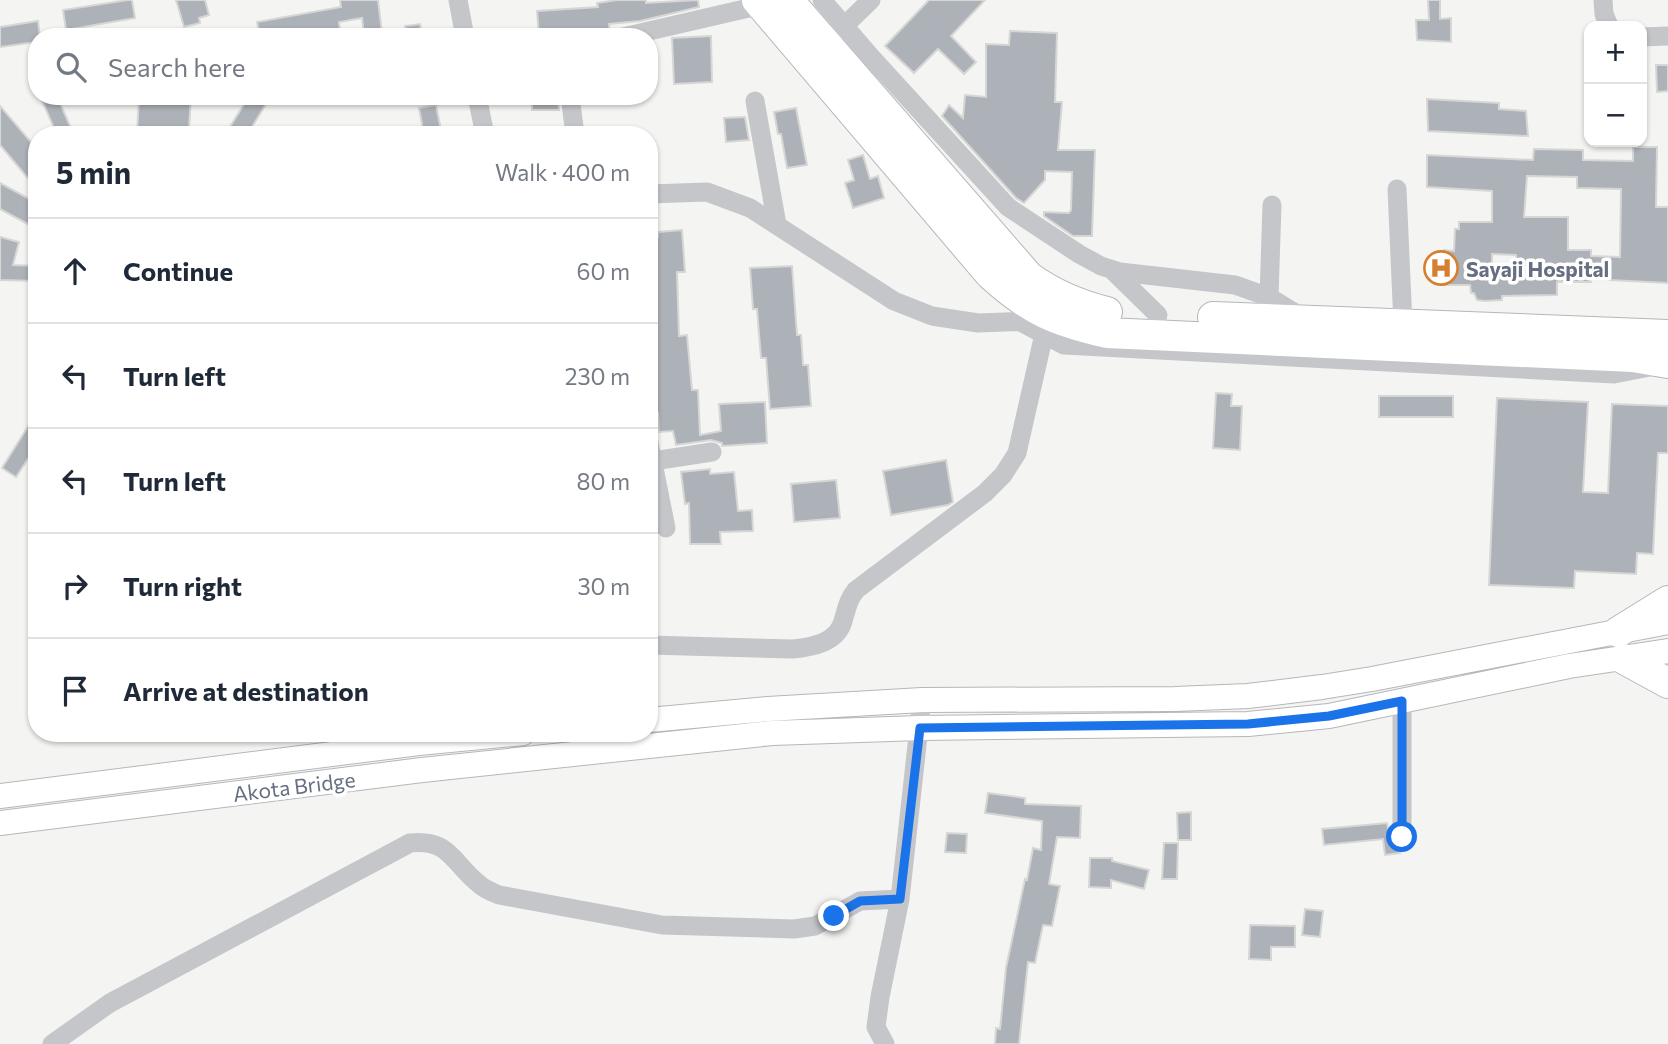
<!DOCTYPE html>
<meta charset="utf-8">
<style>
:root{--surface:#fff;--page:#f2f2f3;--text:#1f2937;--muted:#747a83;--line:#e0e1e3}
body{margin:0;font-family:Commissioner,sans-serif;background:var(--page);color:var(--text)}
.controls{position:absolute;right:21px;top:21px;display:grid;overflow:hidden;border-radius:14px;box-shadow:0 2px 5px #0004}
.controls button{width:63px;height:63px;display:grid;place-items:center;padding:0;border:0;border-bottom:2px solid var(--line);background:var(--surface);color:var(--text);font:35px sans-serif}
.stop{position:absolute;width:21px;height:21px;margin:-16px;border:5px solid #1a73e8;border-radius:50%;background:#fff}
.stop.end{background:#1a73e8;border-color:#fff;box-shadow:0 2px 7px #0008}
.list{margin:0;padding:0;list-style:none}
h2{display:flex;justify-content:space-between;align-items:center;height:91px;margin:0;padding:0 28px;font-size:30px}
h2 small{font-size:23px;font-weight:400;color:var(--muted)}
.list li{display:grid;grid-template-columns:46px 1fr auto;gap:21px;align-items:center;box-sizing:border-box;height:105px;padding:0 28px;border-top:2px solid var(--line)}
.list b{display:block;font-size:26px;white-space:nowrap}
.list em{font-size:23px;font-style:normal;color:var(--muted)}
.icon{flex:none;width:38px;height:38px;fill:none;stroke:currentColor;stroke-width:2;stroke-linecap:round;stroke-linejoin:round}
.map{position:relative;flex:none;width:1668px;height:1044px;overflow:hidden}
.search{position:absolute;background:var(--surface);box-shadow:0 2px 5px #0004;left:28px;top:28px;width:630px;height:77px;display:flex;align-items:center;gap:18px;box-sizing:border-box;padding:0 24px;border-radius:28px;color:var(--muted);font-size:26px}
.panel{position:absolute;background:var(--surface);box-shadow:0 2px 5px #0004;left:28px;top:126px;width:630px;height:616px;border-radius:28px}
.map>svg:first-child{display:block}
</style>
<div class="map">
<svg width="1668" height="1044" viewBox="0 0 1668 1044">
<rect width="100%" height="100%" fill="#f4f5f2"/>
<!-- building -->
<path fill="#adb1b8" stroke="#d6d7d5" stroke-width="2" fill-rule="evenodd" d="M128,0h4l3,18 -69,12 -3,-20z
M176,0h29l4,15 -10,3 1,5 -16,4z
M340,0h38l4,33 -18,2 -2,-17 -23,4 2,15h-81l-3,-15 84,-15z
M617,0h29v3l52,-3 1,7 -59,14 -31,3 1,9 -22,4h-49l-2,-26 61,-4 -1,-4z
M929,0h56l-34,36 25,26 -12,12 -26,-25 -24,24 -29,-27z
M1428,0h12v19l11,-1v24l-34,-2 -1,-20h13z
M38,21l2,16h-3v5l-37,5v-20z
M420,24l2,13h-15l-2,-11z
M1010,31l47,2 -2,69h7l-4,48h37l-3,86h-19l-29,-20v-4l25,1 2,-3 1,-38 -27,-1v9l-21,23 -8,-5 -74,-82 7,-11 14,13 2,-23 21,2v-53l23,1z
M711,36l1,46 -38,2 -2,-46z
M1656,65h12v26l-11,1z
M40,96h17l17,39h-17z
M139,96h52l-2,33 -34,-2v8h-18z
M249,96h22l-24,39h-22z
M532,96h26l1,14h-27z
M1427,99l72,4v6l27,2 2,25 -100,-5z
M436,105l6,30h-18l-5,-27z
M0,106l37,43v40l-37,-44z
M796,108l11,57 -20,3 -6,-34h-3l-4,-22z
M745,117l4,23 -23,2 -2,-24z
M1633,147h24l-1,60h12v76l-77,-4v3h-34v13l-55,1v4l-17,1 -8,-1 -3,-7h-3l-1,-8h-25l-1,-3h-8l2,-28h6v-4l10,1 1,-22h4v-7h33v-31l-65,-4v-32l106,5 1,-11 49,1v10l50,1zM1527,176l50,1v11l44,1 -1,68 -29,-1v-6h-23v-33h-44zM1492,254l24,1v23l-24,-1z
M863,155l7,24 8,-3 6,22 -31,10 -8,-25 9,-3 -6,-20z
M0,183l37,20v26l-37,-20z
M682,230l3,42h-8l2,64 8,-1 5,55h6l2,45 21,-4 -2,-27 46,-2 2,41 -45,3v-3l-11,-3 -35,5 -3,-14 -14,1 -1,-19h-4l-1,-36 -4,1v-140l9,-1v-5z
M0,237l19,5 -6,23 24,1 -1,15 -36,-1z
M792,266l5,69h4l2,30h5l3,41 -41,3 -4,-51h-5l-4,-49h-4l-3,-41z
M1216,393l16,1 -1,12h11l-2,44 -27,-2z
M1379,396h74v21h-74z
M1497,398l91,4 -5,90 25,1 4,-89 56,2v47h-10l-5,101 -16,-1 -1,21 -61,-3 -1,17 -85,-3z
M37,412v33l-21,32 -14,-9z
M946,460l7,42 -5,3 -57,10 -8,-44z
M710,469v5l24,-2 4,39 14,-1 1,21 -33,1 1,12h-31l-1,-41 -4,1 -4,-32z
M836,480l4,38 -46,4 -3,-38z
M988,793l37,5v6l56,2 -1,32 -23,-1 -8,47 11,2 -8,40 -9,-1 -8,38 -7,-1 -9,82h-24l1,-16 4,1 6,-61 19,-89 2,1 6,-32 8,2 1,-29 -57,-8z
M1191,812v28h-13l-1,-27z
M1387,823l4,19 9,7v4l-15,2 -2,-16 -59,6 -2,-16z
M947,833l20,1 -1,19 -21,-1z
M1164,843h14l-1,36h-15z
M1090,858h22v3l37,9 -5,19 -33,-9v8l-22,-1z
M1305,909l18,2 -3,26 -18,-2z
M1250,925l45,1v21h-24v13l-22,-1z"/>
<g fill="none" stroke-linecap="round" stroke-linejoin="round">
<!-- major casing -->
<g stroke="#b4b7bb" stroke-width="26">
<path id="major" d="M649,720l119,-11 154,-9 253,-1 73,-3 74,-9 50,-8 296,-57
M0,796l419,-53 104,-10
M0,823l422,-53 350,-37 148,-5 328,-4 81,-8 240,-50 99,-15"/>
</g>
<!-- highway casing -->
<g stroke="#b4b6ba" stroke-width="32">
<path id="highway" d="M757,0l233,274c39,36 65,47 117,59l526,24 35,6
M788,0l241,277c25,18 49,28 78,35
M1213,317l455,18
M1618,632l50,-31
M1624,659l44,24"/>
</g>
<!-- minor -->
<path stroke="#c4c6ca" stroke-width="19" d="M458,0l7,37
M822,0l49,57 137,150 71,47 22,12 19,6 115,13 34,12 33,20
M1603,0l1,14 5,12
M837,33l34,-33
M623,37l139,-32
M1642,37l26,-1
M477,96l8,39
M570,96l5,39
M755,101l22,124
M1397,189l6,136
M649,194l58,-2 43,16 144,93 38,15 46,7 53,-2
M1111,269l47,46
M1269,297l3,-92
M1019,321l45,24 550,29 41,-8
M649,443l17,85
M653,461l59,-9
M649,645l144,4c19,-2 44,-6 50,-28 4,-13 5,-21 13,-31l129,-97 18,-18 14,-22 27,-119
M1402,837v-136
M52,1044l58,-41 300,-160c41,-4 42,20 69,41 5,5 13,8 20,11l163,30 132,4 21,-3 45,-25 40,-2
M885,1044l-9,-17 4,-30 20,-98 22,-199"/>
<!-- major -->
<use href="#major" stroke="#fff" stroke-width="24"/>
<!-- highway -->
<use href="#highway" stroke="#fff" stroke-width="30"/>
</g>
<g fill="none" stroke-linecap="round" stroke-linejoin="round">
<!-- route -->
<path stroke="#1a73e8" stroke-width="9" d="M834,916l26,-15 40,-2 20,-171 328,-4 81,-8 73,-15v136"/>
</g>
<!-- icons -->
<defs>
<g id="hospital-ring" transform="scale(1.75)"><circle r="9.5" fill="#fff" stroke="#d77f30" stroke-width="1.5"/><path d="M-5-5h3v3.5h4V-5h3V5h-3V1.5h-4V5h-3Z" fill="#d77f30"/></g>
</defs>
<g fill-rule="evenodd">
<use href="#hospital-ring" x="1441" y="268"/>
</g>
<g text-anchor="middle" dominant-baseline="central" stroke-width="7" stroke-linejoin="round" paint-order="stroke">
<!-- poi labels -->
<g font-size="21" font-weight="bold" fill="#666f81" stroke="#fff" text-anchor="start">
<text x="1466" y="268">Sayaji Hospital</text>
</g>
<!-- street labels -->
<g font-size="21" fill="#666f81" stroke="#fff">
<text transform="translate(294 786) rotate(-7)">Akota Bridge</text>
</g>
</g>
</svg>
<div class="controls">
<button>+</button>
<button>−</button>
</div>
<div class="stop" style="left:1402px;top:837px"></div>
<div class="stop end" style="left:834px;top:916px"></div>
<div class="search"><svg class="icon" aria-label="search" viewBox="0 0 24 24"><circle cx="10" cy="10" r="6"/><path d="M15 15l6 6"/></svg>Search here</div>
<section class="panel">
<h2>5 min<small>Walk · 400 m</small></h2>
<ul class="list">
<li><svg class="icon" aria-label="ahead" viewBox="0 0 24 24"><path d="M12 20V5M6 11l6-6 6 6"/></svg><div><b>Continue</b></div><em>60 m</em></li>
<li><svg class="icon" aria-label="left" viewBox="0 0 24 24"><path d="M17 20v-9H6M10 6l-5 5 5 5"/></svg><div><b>Turn left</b></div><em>230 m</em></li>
<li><svg class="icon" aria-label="left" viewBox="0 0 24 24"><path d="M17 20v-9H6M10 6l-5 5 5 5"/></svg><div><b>Turn left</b></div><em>80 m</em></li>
<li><svg class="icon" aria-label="right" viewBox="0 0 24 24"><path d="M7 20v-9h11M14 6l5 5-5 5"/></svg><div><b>Turn right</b></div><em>30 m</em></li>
<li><svg class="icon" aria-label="arrive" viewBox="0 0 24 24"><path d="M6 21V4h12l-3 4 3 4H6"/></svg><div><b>Arrive at destination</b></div></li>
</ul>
</section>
</div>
